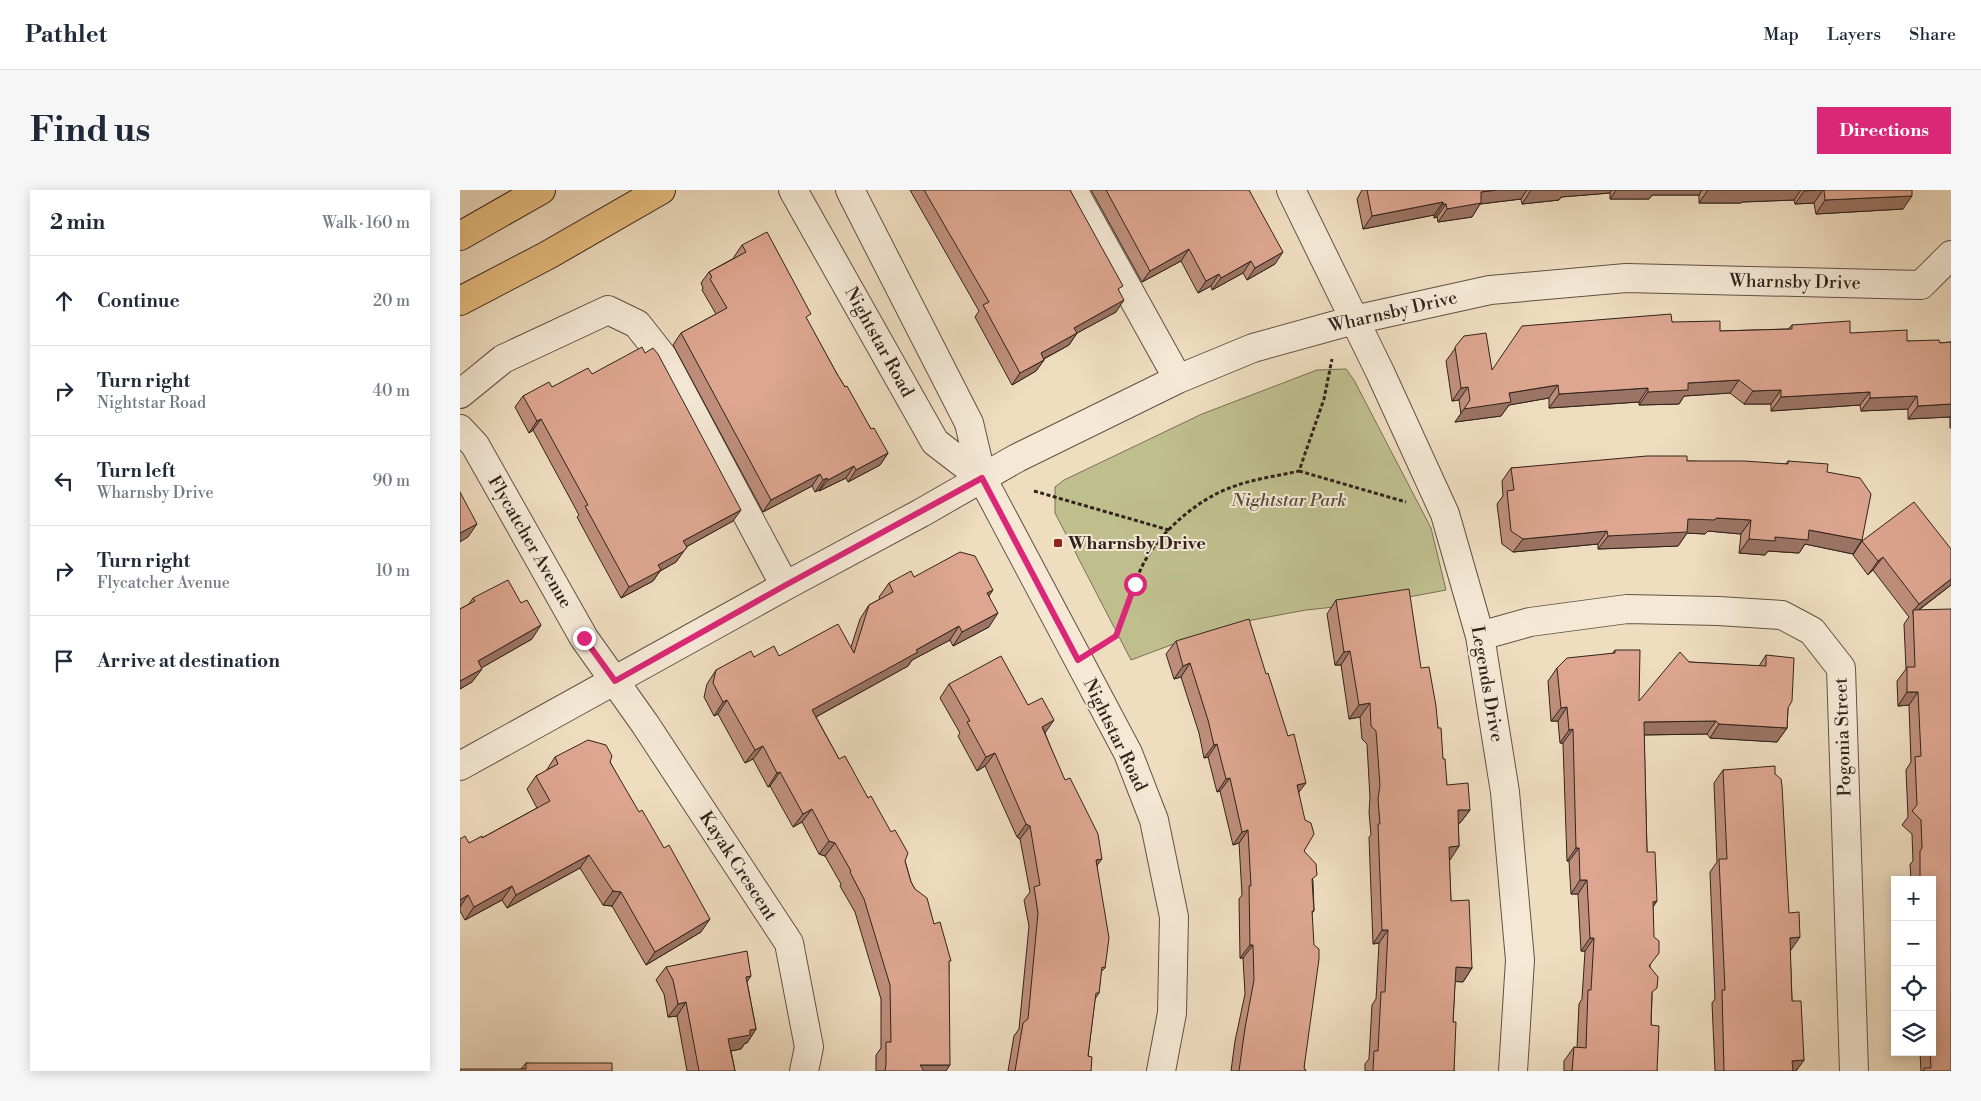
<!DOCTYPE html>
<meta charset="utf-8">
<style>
:root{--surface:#fff;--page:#f6f6f7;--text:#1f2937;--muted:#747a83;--line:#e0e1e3;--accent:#db2777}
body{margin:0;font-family:"Libre Bodoni",serif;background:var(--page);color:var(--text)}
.controls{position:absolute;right:15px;bottom:15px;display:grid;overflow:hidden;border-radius:0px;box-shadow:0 2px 12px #0003}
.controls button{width:45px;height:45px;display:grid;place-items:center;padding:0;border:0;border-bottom:1px solid var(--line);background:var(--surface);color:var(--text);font:25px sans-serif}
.stop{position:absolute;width:15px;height:15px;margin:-11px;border:4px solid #db2777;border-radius:50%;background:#fff}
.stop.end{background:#db2777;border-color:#fff;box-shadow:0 1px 5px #0008}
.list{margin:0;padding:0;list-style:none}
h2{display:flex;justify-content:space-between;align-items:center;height:65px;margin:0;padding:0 20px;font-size:21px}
h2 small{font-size:16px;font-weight:400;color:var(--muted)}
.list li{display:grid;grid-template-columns:32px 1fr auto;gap:15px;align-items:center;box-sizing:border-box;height:90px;padding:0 20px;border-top:1px solid var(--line)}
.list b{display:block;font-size:19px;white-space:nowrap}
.list p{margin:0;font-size:16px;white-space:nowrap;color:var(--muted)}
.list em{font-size:16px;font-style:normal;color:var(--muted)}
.icon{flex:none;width:28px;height:28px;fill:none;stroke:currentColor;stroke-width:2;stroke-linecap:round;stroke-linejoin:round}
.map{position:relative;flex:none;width:1491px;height:881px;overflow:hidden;border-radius:0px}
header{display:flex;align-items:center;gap:30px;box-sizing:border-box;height:70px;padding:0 25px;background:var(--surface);border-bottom:1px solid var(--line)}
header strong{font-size:24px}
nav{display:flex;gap:28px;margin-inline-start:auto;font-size:18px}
.intro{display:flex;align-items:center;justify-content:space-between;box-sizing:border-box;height:120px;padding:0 30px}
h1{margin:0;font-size:35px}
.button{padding:12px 22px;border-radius:0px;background:var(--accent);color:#fff;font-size:18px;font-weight:700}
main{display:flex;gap:30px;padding:0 30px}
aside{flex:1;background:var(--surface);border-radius:0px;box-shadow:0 2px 12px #0003}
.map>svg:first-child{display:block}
</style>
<header>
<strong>Pathlet</strong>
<nav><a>Map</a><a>Layers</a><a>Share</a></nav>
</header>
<div class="intro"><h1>Find us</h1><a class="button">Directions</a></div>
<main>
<aside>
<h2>2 min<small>Walk · 160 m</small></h2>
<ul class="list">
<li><svg class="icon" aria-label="ahead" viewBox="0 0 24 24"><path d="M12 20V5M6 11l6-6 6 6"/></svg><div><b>Continue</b></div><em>20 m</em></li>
<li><svg class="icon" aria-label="right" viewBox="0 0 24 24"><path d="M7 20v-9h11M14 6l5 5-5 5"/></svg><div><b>Turn right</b><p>Nightstar Road</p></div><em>40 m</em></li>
<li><svg class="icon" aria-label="left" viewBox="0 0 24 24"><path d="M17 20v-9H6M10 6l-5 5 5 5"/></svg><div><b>Turn left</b><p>Wharnsby Drive</p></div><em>90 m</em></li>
<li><svg class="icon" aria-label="right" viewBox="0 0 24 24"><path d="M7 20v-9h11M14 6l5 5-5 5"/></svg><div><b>Turn right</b><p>Flycatcher Avenue</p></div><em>10 m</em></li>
<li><svg class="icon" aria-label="arrive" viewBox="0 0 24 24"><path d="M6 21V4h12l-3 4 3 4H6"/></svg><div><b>Arrive at destination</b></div></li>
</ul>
</aside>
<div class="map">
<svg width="1491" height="881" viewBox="0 0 1491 881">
<rect width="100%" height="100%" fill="#efddc0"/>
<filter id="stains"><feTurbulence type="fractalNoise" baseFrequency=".004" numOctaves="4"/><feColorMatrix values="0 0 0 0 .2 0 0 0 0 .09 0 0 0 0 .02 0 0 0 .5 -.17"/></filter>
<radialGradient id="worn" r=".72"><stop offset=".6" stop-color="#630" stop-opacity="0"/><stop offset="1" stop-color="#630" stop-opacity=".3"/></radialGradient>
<!-- green -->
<path fill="#bfbf8e" stroke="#787155" d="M886,179l8,11 77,148 15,62 -64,12 -76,8 -54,10 -73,22 -48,18 -76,-147v-26l9,-7 138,-66 115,-44z"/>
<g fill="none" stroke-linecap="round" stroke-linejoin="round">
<!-- minor casing -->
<g stroke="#605245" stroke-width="30">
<path id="minor" d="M333,0l142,252 47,36
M390,0l119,233 13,55 146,275 26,67 20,97 -2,96 -11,58
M613,0l105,189
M831,0l89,182 65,142 35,122 25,156 15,168 -7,111
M0,204l43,-35 105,-49 29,14 26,33 122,229
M0,239l15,16 109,193 61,86 144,219 20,104 -5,24
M1020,446l50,-14 97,-13 91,2 64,4 30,16 29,37 13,403
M0,576l325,-180 136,-73 96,-55 161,-79 75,-31 101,-28 136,-30 136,-12 295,7 30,-30"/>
</g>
<!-- major casing -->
<g stroke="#31231c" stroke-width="30">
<path id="major" d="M0,46l81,-46
M0,111l88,-46 113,-65"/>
</g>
<!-- path -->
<path stroke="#31231c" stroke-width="3" stroke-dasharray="4 2.5" stroke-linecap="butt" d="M839,281l107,31
M574,301l135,39
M642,455c4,-3 10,-5 13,-8 5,-5 19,-51 23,-61 13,-37 57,-76 94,-89 21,-8 45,-11 67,-16l25,-72 8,-40"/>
<!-- minor -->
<use href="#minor" stroke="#f5e9d6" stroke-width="28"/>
<!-- major -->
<use href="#major" stroke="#e8be80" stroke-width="28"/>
</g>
<!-- wall -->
<path fill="#bf8f7c" stroke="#31231c" d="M450,0h160l49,101 -3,21 -39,21 -8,12 -25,14v1l-8,11 -24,14 -37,-68 4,-6z
M631,0h158l26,74 -28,16 -4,-7 -31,17 -1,-4 -13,7 -17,-32 -39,21z
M902,0h550l-9,19 -87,5 -2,-11 -19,1 -1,-4 -52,2 -1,1h-42v-8h-47l-3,4h-39v-6l-49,4 -2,3 -37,4 -1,-5 -41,5 -8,13 -34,5 -1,-5 -3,1v-3l-71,14 -6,-30z
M282,55l65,75 30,54 34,55 17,24 -8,12 -32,17 -2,-4 -27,13v-1l-4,2 -3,-6 -49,26 -90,-167 8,-12 35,-19 -14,-24 1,-2 -2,-5 8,-11 25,-14v-1z
M1212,132l48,9 68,-2 4,-4 115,16 33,2 11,-1v86h-1v-11l-42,2v-10l-47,2 -1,-6 -89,6v-7h-27l-14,-11 -46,3 -5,8 -40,1v-3l-90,6v-10l-40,7 -8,11 -46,6 6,-8 -2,-14 -7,1 -6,-40 18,-25 28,34z
M132,184l141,147 -47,26 -10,15 -16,9 -7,10 -32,17 -44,-81 2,-2 -46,-85 -4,3 -14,-26 8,-11 29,-9z
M1227,271l99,3 2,-3 39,11 35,68 -9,14 -48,-10 -6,9 -31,-2 -3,4 -26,-2 2,-19 -33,-3 -3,3 -18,-1 -9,13 -80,3v-5l-85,8 -11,-8 -5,-40 6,-8 -1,-15 9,-13z
M1402,351l89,44 -32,25 32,461h-30l-1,-19h12v-172h-21l-1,-16 3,-3 -1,-27 -10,-9 6,-8 -2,-47 5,-8 -2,-57 -11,1 -1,-25 9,-12 -2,-45 5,-7 -36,-47 -5,5 -15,-20z
M454,387l75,19v31l-36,19 -3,-6 -38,20 -4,6 -92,51 23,42 29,39 37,63 6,21 23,42 15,40 -3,107h-70v-16l5,-7v-49l-26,-87 -15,-26 1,-2 -16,-28 -6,-2 -17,-32 -9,5 -23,-41 -2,1 -15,-28 -8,4 -27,-49 -4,2 -10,-19 3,-13 9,-14 38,-13 25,-1 72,-9 9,-28 9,-14 11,-6 -1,-2 10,-14z
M13,408l59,41 -51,29 -9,14 -12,7v-80l9,-5z
M876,410l85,68 17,60 9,57 23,25 -10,13h-2l1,23 -10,14 2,41 21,67 -9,14 -8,-1 -2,41 1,49h-89v-7l4,-5 3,-54 4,-6 3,-56 -6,1 -4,-107 2,-2 -2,-23 1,-14 -3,-54 -5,-5 -2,-22 -11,2 -8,-54h-6l-8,-51z
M716,451l123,152 5,58 9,30 1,30 -2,2 -8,155 2,3h-75l4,-30 10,-47 -2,-36h-3l-1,-59 3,-4 -3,-52 -6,2 -13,-54 -3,1 -9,-35 -4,1 -5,-25 -18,-56 -7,2 -8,-25z
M1155,460l24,51 50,-39 70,4 7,-11 22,53 -1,20 -10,14 -67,-4 -3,-4 -63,1 3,117 6,55 -3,60 2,29 -1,29 6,46h-93v-10l10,-14 3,1 2,-44 3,-5 3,-48h-4l-3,-57h-7l-2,-33h-2l-4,-118h-3l-2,-22h-7l-3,-40 9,-13 55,-14z
M489,494l79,21 17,28 52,132 8,103 -4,4 -2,21 -4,6 -7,57 3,15h-83l6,-35 5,-7 10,-103 -5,-26 6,-8 -10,-53 -3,-2 -32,-71 -8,5 -19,-35 2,-3 -20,-35z
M95,567l55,5 91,170 -55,33 -34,-59 -9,-1 -23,-37 -73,40 -5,-8 -37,20 -5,-9v-72l9,4 13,-5 55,-30 -10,-19 9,-13 10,-5z
M1263,580l52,4 16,176 -1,1 2,50 12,59 -8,11h-81l-3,-68 3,-4 -5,-127 7,-10 -3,-79z
M206,777l81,15 9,47 -9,14h-2l-4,6 -10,2 4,20h-48l-10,-55 -9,1 -4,-23 -8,-14z
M66,873l86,8 -91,-2z"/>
<!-- shaded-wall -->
<path fill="#9b7465" stroke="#31231c" d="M1036,0h31l-6,9 -41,5 -8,13 -34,5 9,-13 34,-17z
M1071,0h81l-2,3 -49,4 -2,3 -37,4z
M1156,0h86l-3,5h-47l-3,4h-39z
M1248,0h93l-7,10 -52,2 -1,1h-42z
M1363,0l-9,13 -19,1 9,-13z
M1452,6l-9,13 -87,5 9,-14z
M983,12l-9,13 -71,14 9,-13z
M983,14h3l-9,13 -3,1z
M729,59l-8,12 -39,21 8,-11z
M823,62l-8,12 -28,16 8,-12z
M791,71l-8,12 -31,17 9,-12z
M759,84l-8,12 -13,7 8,-12z
M664,110l-8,12 -50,27 8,-11z
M617,143l-8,12 -37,20 9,-12z
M584,170l-8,11 -24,14 8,-12z
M1279,190l-9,13 -46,3 -5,8 -40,1 9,-13 40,-9z
M1098,195l-9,13 -40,7 -8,11 -46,6 9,-13 45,-16z
M1008,197l-9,13 -7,1 9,-13z
M1188,198l-9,14 -90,6 10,-14z
M1321,200l-10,14h-27l9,-13z
M1410,202l-10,13 -89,6 10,-14z
M1457,206l-9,13 -47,2 9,-13z
M1491,214v11l-1,2 -42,2 10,-13z
M81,229l-8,11 -4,3 8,-12z
M428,263l-8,12 -32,17 8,-12z
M394,276l-8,12 -27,13 9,-11z
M360,284l-8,12 -49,26 8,-12z
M367,288l-8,12 -4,2 8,-12z
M281,320l-8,11 -58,32 8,-12z
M1257,328l34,2 -10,14 -33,-3 -3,3 -18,-1 -9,13 -80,3 10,-13 80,-17z
M17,334l-9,13 -8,5v-9z
M1349,340l53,10 -9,14 -48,-10 -6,9 -31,-2 -3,4 -26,-2 10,-14 26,-2z
M1147,341l-9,13 -85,8 10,-13z
M227,357l-11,15 -16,9 -7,10 -32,17 8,-11 29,-22z
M1423,367l-10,13 -5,5 10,-14z
M1491,389v6l-38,29v-3l6,-7z
M533,400l-9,13 3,-10z
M538,423l-9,14 -36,19 9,-14z
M81,435l-9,14 -63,36 9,-14z
M499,436l-9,14 -38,20 -4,6 -105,58 9,-14 104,-60z
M890,461l-9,14h-6l9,-13z
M730,473l-9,14 -7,2 9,-13z
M22,479l-10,13 -12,7v-8z
M1447,502h11l-9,13 -11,1z
M267,510l-9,14 -4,2 9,-14z
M910,513l-10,14 -11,2 10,-14z
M1107,517l-9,14h-7l10,-13z
M594,530l-9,13 -3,-6z
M1256,531l-9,13 -72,1 9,-13z
M1259,534l68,4 -10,14 -67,-4z
M1113,539l-10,14h-3l9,-13z
M757,554l-9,13 -4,1 10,-13z
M303,556l-10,13 -8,4 10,-13z
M535,563l-10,13 -8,5 9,-14z
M320,582l-10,14 -2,1 9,-14z
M770,588l-10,13 -3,1 9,-13z
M846,593l-10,13 1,-11z
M352,619l-10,13 -9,5 10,-13z
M998,620h12l-10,13 -11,1z
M566,634l4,2 -10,13 -3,-2z
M788,640l-9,13 -6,2 9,-13z
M369,651l6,2 -10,13 -6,-2z
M999,656l-9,14h-10l9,-13z
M1116,658h3l-10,13h-2z
M129,665l-9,13 -73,40 9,-13z
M642,669l-10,13 4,-12z
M1120,690h7l-9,14h-7z
M52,696l-10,14 -37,20 9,-13z
M153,701l8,1 -9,14 -9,-1z
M8,705l-8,12v-7z
M1197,711l-9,14 5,-13z
M250,729l-9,13 -55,33 9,-13z
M922,740h6l-9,13 -6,1z
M1340,747l-9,13 -11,1 10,-13z
M1130,748h4l-9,13h-4z
M790,755h3l-10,13h-3z
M996,777l16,1 -9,14 -17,-1z
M291,786l-9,13 4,-12z
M226,812l-9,14 -9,1 10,-13z
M296,839l-9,14h-2l-4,6 -22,4 9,-14 22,-9z
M1344,870l-8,11h-11l7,-10z
M460,875h30l-4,6h-30z"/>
<!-- building -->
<path fill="#dea690" stroke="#31231c" d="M464,0h146l53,96 -5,3 6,11 -50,28 3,5 -36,20 3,7 -24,13 -37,-68 6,-3z
M646,0h143l34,62 -28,16 -4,-7 -30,17 -2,-4 -13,7 -17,-32 -39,22z
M907,0h129l-15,2v11l-34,6 -1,-5h-3v-2l-71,14z
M1364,0h88v6l-87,4z
M307,42l44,82 -5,3 31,57 8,13 2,-1 24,43 3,-1 14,25 -32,17 -2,-4 -26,14 -1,-2 -4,2 -3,-6 -49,26 -90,-167 46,-25 -17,-29 2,-2 -3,-5 37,-20 -4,-7z
M1211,124l1,8 48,-1v10l72,-2v-4l58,-4v12l57,-3v11l32,-1 1,3 11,-1v62l-33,2 -1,-10 -47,2v-6l-89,5v-7l-28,1 -14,-11 -51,3v7l-40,2v-4l-89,6 -1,-9 -49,8 2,9 -47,7 6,-9 -2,-13 -7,1 -6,-41 9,-11 22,-3 6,37 30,-44z
M182,157l3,6 8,-5 5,6 83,156 -58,31 4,6 -3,4 -26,14 3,5 -32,17 -44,-81 3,-1 -47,-86 -4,2 -14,-25 26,-14 3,5 36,-19 4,6z
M1187,266h40v5h57l44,3v-3l40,3 -1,8 33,6 11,16 -9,46 -53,-10 -1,10 -33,-3v4l-26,-2 2,-19 -34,-2 -3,2 -26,-1 -1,13 -79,4 -1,-5 -84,8 -12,-8 -4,-40 7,-1 -3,-22z
M0,302l17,32 -17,9z
M1454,312l37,47v30l-32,25 -36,-47 -5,4 -16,-20z
M500,362l15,4 18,34 -6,3 11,20 -36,19 -3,-6 -43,24 2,2 -106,58 27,49 6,-3 23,42 3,-2 20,36 4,-2 13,23 -3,8 6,21 4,7 12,9 7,26 6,-2 11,39h-2l1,104h-30l4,6h-39l1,-6v-23h5l-1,-57 -26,-86 -14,-27 1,-1 -16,-28 -6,-2 -17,-32 -9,5 -23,-42 -3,1 -14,-27 -8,4 -28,-50 -4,2 -10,-19 3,-13 35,-19 3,6 20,-11 5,10 59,-32 16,29 15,-48 24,-13 -4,-9 22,-12 3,6z
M48,390l13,23 6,-3 14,25 -63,36 4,8 -22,12v-72l15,-8 -2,-3z
M949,399l12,79 8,-1 7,39 2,22h3l2,31h2l2,26 21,-2 2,27h-12l1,36 -10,1 2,54 18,-1 3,68 -16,-1 -3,55h3l-2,49h-81l1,-20h4l3,-59h4l3,-62h-6l-4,-106h2l-2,-25 2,-14 -4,-54 -5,-5 -1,-23 -11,2 -9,-54 -6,1 -8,-52z
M1491,419v462h-27v-3h7l-1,-16h2v-172h-12v-29l2,-3 -1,-28 -9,-9 5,-6 -2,-48 6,-1 -3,-64h-11v-25h8l-2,-57z
M789,429l17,55 2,-1 20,63 6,-2 12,49 -9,2 8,35 6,3 3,11 -10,17 12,13 1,11 -5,4 2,32h-2l2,34 5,4v10l-15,109 2,3h-67l6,-43 9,-48 -1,-35h-3l-1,-59h2l-3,-56 -6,2 -12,-54 -4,1 -9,-35 -3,1 -6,-25 -18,-57 -7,3 -7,-25z
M1155,460h25l-1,51 41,-49 9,10 77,4v-11l28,3 -2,43 -4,7 -1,20 -68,-4 -3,-3 -72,1 3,130h8l2,49 -4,1 1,35 5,4v12l-10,13 9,11 -1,11 -5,4 -1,33 8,1 -2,45h-85l2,-24 12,1 2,-58h3l3,-52h-4l-3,-58h-7l-1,-32h-3l-3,-119 -4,1 -2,-23 -6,1 -4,-40 10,-10 48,-5z
M541,466l27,49 14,-7 12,22 -12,7 23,53 5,-2 28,56 4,25 -6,1 13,78 -4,30 -3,-1 -3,26h-3l-8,63 4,1 -1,14h-76l8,-48 5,-4 10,-106 -4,-26 6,-2 -10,-59 -4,-2 -31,-71 -9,4 -19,-35 3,-1 -21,-37z
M128,550l18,5 6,11 -2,6 29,50 3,-2 22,38 5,-3 41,74 -55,33 -34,-60 -8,-1 -24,-36 -73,40 -4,-9 -38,21 -6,-12 -8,5v-61l5,-3 4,7 13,-7v2l68,-37 -14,-25 22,-12 -3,-7z
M1315,576v8l6,5 1,7 7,127 10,-1 1,25 -10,1 2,63h9l3,59 -12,1 1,10h-69l-2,-81h3l-6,-131h8l-4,-89z
M287,761l4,25 -5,1 10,52 -6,1v5l-22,4 7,32h-36l-13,-69 -8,2 -5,-24 -7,-13z
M66,873h86v8h-152v-2h66z"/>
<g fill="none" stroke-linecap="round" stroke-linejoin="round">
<!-- route -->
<path stroke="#db2777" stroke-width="6" d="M124,448l31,43 169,-95 198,-108 96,182 38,-24 19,-52"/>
</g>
<!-- markers -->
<rect fill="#8f2418" stroke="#f5e9d6" stroke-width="2" x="593" y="348" width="10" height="10" rx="2.5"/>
<g text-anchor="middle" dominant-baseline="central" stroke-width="4" stroke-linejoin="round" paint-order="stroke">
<!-- street labels -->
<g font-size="18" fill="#31231c" stroke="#f5e9d6">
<text transform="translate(1335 92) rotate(1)">Wharnsby Drive</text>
<text transform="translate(933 122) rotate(-13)">Wharnsby Drive</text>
<text transform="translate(419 152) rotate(61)">Nightstar Road</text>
<text transform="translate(70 352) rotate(60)">Flycatcher Avenue</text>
<text transform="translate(1027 494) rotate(80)">Legends Drive</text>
<text transform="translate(655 545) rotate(64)">Nightstar Road</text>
<text transform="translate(1383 547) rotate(-92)">Pogonia Street</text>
<text transform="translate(278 676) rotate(57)">Kayak Crescent</text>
</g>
<!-- park labels -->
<g font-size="18" font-style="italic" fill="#544a38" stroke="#f5e9d6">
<text x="829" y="310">Nightstar Park</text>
</g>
<!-- poi labels -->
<g font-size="18" font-weight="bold" fill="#31231c" stroke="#f5e9d6" text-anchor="start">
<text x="608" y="353">Wharnsby Drive</text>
</g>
</g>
<rect width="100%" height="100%" filter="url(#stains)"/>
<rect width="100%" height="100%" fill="url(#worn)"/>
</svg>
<div class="controls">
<button>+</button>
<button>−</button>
<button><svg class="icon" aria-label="locate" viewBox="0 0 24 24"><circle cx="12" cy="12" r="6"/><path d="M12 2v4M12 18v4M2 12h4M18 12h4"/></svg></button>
<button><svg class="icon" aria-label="layers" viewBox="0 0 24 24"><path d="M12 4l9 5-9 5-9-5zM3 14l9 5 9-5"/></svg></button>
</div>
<div class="stop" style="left:675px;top:394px"></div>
<div class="stop end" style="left:124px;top:448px"></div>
</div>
</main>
